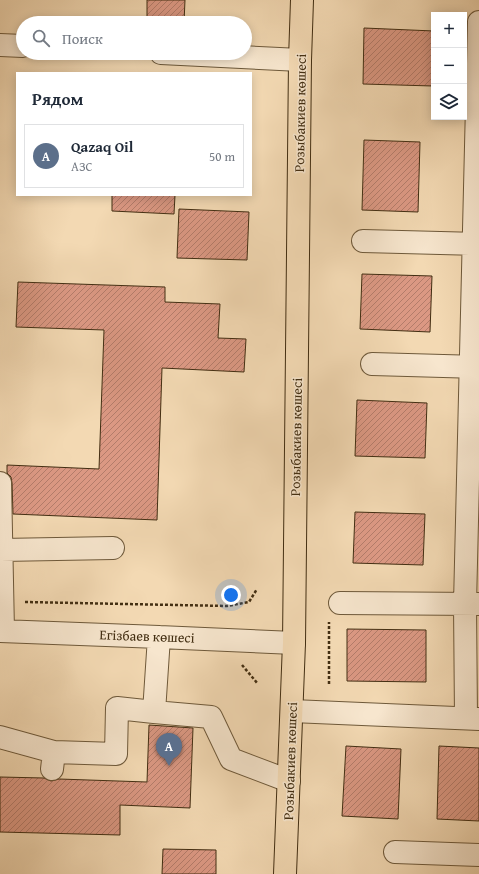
<!DOCTYPE html>
<html lang="ru">
<meta charset="utf-8">
<style>
:root{--surface:#fff;--page:#f6f6f7;--text:#1f2937;--muted:#747a83;--line:#e0e1e3;--accent:#db2777}
body{margin:0;font-family:"Gentium Book Plus",serif;background:var(--page);color:var(--text)}
.controls{position:absolute;right:12px;top:12px;display:grid;overflow:hidden;border-radius:0px;box-shadow:0 2px 10px #0003}
.controls button{width:36px;height:36px;display:grid;place-items:center;padding:0;border:0;border-bottom:1px solid var(--line);background:var(--surface);color:var(--text);font:20px sans-serif}
.you{position:absolute;left:231px;top:595px;width:14px;height:14px;margin:-10px;border:3px solid #fff;border-radius:50%;background:#1a73e8;box-shadow:0 0 0 6px #1a73e833}
.badge{display:grid;place-items:center;width:26px;height:26px;border-radius:50%;background:var(--accent);color:#fff;font-size:13px;font-weight:700}
.pin{position:absolute;translate:-50% -33px;filter:drop-shadow(0 1px 2px #0008)}
.pin::after{content:'';position:absolute;top:21px;width:14px;height:12px;background:inherit;clip-path:polygon(0 0,100% 0,50% 100%)}
.list{margin:0;padding:0;list-style:none}
h2{display:flex;justify-content:space-between;align-items:center;height:52px;margin:0;padding:0 16px;font-size:17px}
h2 small{font-size:13px;font-weight:400;color:var(--muted)}
.list li{display:grid;grid-template-columns:26px 1fr auto;gap:12px;align-items:center;box-sizing:border-box;height:64px;margin:0 8px 8px;padding:0 8px;border:1px solid var(--line);border-radius:0px}
.list b{display:block;font-size:15px;white-space:nowrap}
.list p{margin:0;font-size:13px;white-space:nowrap;color:var(--muted)}
.list em{font-size:13px;font-style:normal;color:var(--muted)}
.icon{flex:none;width:22px;height:22px;fill:none;stroke:currentColor;stroke-width:2;stroke-linecap:round;stroke-linejoin:round}
.map{position:relative;flex:none;width:479px;height:874px;overflow:hidden}
.search{position:absolute;background:var(--surface);box-shadow:0 2px 10px #0003;left:16px;top:16px;width:236px;height:44px;display:flex;align-items:center;gap:10px;box-sizing:border-box;padding:0 14px;border-radius:22px;color:var(--muted);font-size:15px}
.panel{position:absolute;background:var(--surface);box-shadow:0 2px 10px #0003;left:16px;top:72px;width:236px;height:124px;border-radius:0px}
.map>svg:first-child{display:block}
</style>
<div class="map">
<svg width="479" height="874" viewBox="0 0 479 874">
<defs>
<pattern id="building-hatch" width="6" height="6" patternUnits="userSpaceOnUse"><rect width="6" height="6" fill="#db9883"/><path d="M-1 1l2-2M0 6l6-6M5 7l2-2" fill="none" stroke="#b37c6a"/></pattern>
</defs>
<rect width="100%" height="100%" fill="#f3d9b3"/>
<filter id="stains"><feTurbulence type="fractalNoise" baseFrequency=".005" numOctaves="4"/><feColorMatrix values="0 0 0 0 .2 0 0 0 0 .09 0 0 0 0 .02 0 0 0 .5 -.17"/></filter>
<radialGradient id="worn" r=".72"><stop offset=".6" stop-color="#630" stop-opacity="0"/><stop offset="1" stop-color="#630" stop-opacity=".3"/></radialGradient>
<!-- building -->
<path fill="url(#building-hatch)" stroke="#422e12" d="M147,0h38l-1,23h-37z
M364,28l70,3 -1,55 -70,-2z
M364,140l56,2 -2,70 -56,-2z
M112,195h63l-1,19 -62,-3z
M179,209l70,3 -2,48 -70,-2z
M362,274l70,2 -2,56 -70,-3z
M18,282l147,5v15l55,2 -2,34 28,1 -2,33 -82,-4 -5,152 -144,-6 -1,-31 -1,-6 -4,-4v-8l92,4 5,-139 -88,-3z
M357,400l70,3 -2,55 -70,-2z
M355,512l70,2 -2,51 -70,-2z
M347,629l79,1v52l-79,-1z
M149,725l44,3 -3,80 -70,-3v30l-120,-3v-55l44,1 7,3 8,-2 88,3z
M346,746l55,3 -3,70 -56,-3z
M439,746l40,2v73l-42,-2z
M163,849l53,1v24h-54z"/>
<g fill="none" stroke-linecap="round" stroke-linejoin="round">
<!-- minor casing -->
<g stroke="#6e593a" stroke-width="24">
<path id="minor" d="M0,45l23,1
M161,53l139,7
M363,241l116,3
M372,364l107,3
M0,483l3,148
M1,550l112,-2
M340,603l139,1
M0,631l159,6 135,6
M159,637l-5,75 57,5 20,42 58,22
M292,711l187,8
M466,718l-1,-114 14,-582
M0,737l54,15
M52,769l2,-17 62,2 1,-46 37,4
M395,852l84,3"/>
</g>
<!-- major casing -->
<g stroke="#422e12" stroke-width="24">
<path id="major" d="M285,874l9,-231 6,-583 2,-60"/>
</g>
<!-- path -->
<path stroke="#422e12" stroke-width="2.5" stroke-dasharray="3 2" stroke-linecap="butt" d="M25,602l202,4 22,-4 8,-13
M242,665l16,19
M329,684v-62"/>
<!-- minor -->
<use href="#minor" stroke="#f7e6ce" stroke-width="22"/>
<!-- major -->
<use href="#major" stroke="#f3d9b3" stroke-width="22"/>
</g>
<g text-anchor="middle" dominant-baseline="central" stroke-width="3" stroke-linejoin="round" paint-order="stroke">
<!-- street labels -->
<g font-size="14" fill="#422e12" stroke="#f7e6ce">
<text transform="translate(300 113) rotate(-89)">Розыбакиев көшесі</text>
<text transform="translate(296 437) rotate(-89)">Розыбакиев көшесі</text>
<text transform="translate(147 636) rotate(2)">Егізбаев көшесі</text>
<text transform="translate(290 761) rotate(-88)">Розыбакиев көшесі</text>
</g>
</g>
<rect width="100%" height="100%" filter="url(#stains)"/>
<rect width="100%" height="100%" fill="url(#worn)"/>
</svg>
<div class="controls">
<button>+</button>
<button>−</button>
<button><svg class="icon" aria-label="layers" viewBox="0 0 24 24"><path d="M12 4l9 5-9 5-9-5zM3 14l9 5 9-5"/></svg></button>
</div>
<div class="you"></div>
<div class="pin badge" style="left:169px;top:766px;background:#5c6f8a">A</div>
<div class="search"><svg class="icon" aria-label="search" viewBox="0 0 24 24"><circle cx="10" cy="10" r="6"/><path d="M15 15l6 6"/></svg>Поиск</div>
<section class="panel">
<h2>Рядом<small></small></h2>
<ul class="list">
<li><span class="badge" style="background:#5c6f8a">A</span><div><b>Qazaq Oil</b><p>АЗС</p></div><em>50 m</em></li>
</ul>
</section>
</div>
